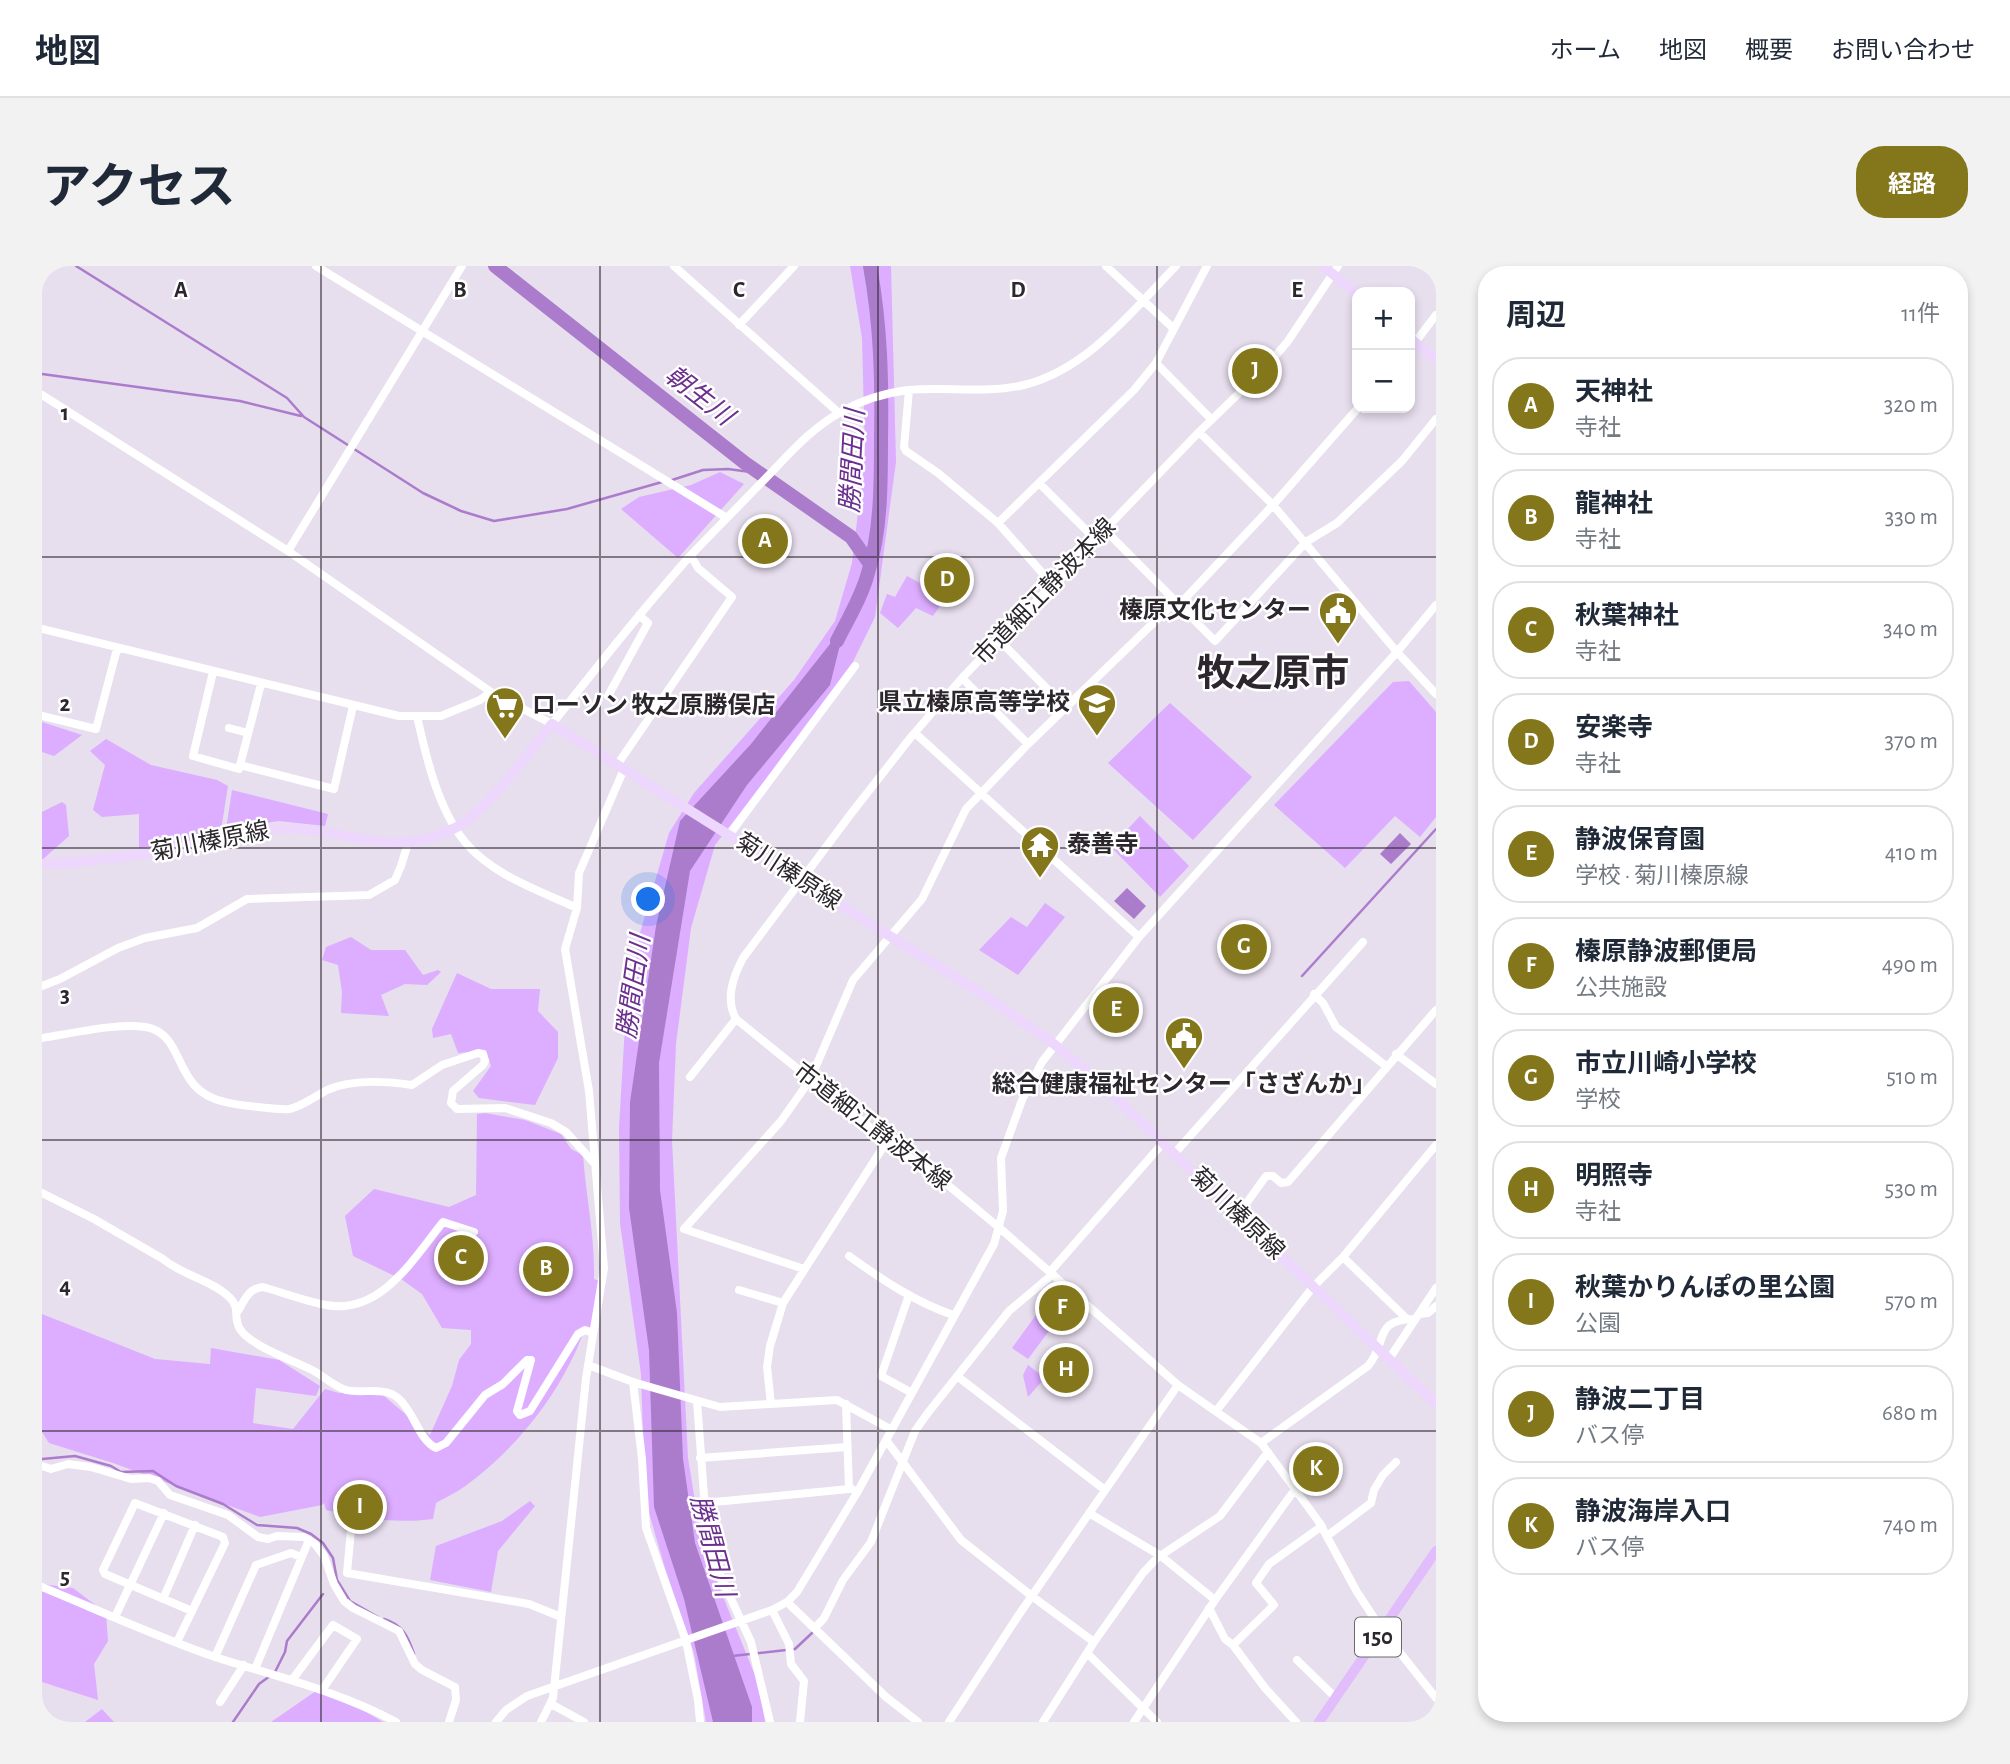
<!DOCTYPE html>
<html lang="ja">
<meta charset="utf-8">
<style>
:root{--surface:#fff;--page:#f2f2f3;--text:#1f2937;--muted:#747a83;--line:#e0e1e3;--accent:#84761a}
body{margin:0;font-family:"Alegreya Sans","Noto Sans JP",sans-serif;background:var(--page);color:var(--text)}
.controls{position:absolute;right:21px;top:21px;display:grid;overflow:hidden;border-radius:14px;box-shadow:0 4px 10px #0003}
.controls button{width:63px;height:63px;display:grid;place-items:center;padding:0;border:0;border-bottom:2px solid var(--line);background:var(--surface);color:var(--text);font:35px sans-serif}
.you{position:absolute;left:607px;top:634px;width:24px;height:24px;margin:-18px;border:5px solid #fff;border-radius:50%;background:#1a73e8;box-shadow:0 0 0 10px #1a73e833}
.badge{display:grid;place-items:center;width:46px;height:46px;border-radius:50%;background:var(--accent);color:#fff;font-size:23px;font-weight:700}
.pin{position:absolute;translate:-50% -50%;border:4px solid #fff;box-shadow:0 2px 7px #0006}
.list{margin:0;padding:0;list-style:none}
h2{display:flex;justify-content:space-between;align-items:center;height:91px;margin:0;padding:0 28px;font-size:30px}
h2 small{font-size:23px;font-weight:400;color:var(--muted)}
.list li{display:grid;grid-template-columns:46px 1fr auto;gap:21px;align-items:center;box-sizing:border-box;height:98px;margin:0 14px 14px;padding:0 14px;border:2px solid var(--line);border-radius:28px}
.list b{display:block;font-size:26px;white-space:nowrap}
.list p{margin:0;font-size:23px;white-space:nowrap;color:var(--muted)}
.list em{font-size:23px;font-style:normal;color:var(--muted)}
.map{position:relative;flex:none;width:1394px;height:1456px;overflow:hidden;border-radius:28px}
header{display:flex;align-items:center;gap:42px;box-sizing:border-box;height:98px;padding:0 35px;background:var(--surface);border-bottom:2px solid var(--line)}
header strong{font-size:33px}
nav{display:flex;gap:38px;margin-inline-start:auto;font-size:24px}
.intro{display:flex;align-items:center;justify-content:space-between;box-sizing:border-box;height:168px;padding:0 42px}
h1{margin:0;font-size:49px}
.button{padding:18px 32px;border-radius:28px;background:var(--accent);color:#fff;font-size:24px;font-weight:700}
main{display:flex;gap:42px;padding:0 42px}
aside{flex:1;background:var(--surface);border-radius:28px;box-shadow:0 4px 10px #0003}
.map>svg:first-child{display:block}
</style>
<header>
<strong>地図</strong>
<nav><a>ホーム</a><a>地図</a><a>概要</a><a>お問い合わせ</a></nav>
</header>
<div class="intro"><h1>アクセス</h1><a class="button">経路</a></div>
<main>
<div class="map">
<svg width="1394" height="1456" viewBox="0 0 1394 1456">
<rect width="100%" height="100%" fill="#e7deee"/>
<!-- green -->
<path fill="#ddadff" d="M808,0h41l5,196 -21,155 -30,61 -130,167 -24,83 -15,116 -4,96 16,318 14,87 57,140 6,37h-59l-12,-69 -29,-85 -20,-69 -4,-125 -21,-151 -1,-95 6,-102 15,-93 29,-100 25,-40 100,-113 41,-59 17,-58 13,-109 -3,-116z
M678,206l24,12 -66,74 -57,-49 18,-12 52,-12z
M865,310l39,21 -13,19 -17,-8 -18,20 -18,-15 7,-19 8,3z
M1367,415l27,31v105l-16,20 -25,-21 -50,52 -71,-63 119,-123z
M1128,437l82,74 -59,63 -85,-77z
M0,456l40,13 -28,21 -12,-4z
M64,473l45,26 66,15 11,6 -7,44 -24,12 -58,6v-34l-37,3 -9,-7 12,-45 -15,-14z
M190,524l96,24 -3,12 -46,-5 -53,8z
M20,536l4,3 3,31 -27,24v-48z
M1098,550l49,50 -29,31 -49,-50z
M1003,637l20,14 -47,58 -39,-25 32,-33 16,10z
M309,671l20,13h34l18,25 15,-5 3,2 -14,13 -22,-1 -24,11 8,21 -48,-3 1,-21 -4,-27 -16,-5 4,-13z
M415,707l34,16h49l-2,22 20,21v26l-23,47 -56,-7 -6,-7 18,-25 -5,-16 -28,3 -7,-19 -18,4 -1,-9z
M443,847l40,7 36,14 10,15 12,6c3,42 12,82 11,124l8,3 -9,51 -9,-2c-22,60 -65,115 -116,153 -10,8 -22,13 -32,19l-3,16c-41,5 -68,-1 -107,-9l-2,-7 -2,2 -62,12 -147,-54 -64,-20 -7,-11v-118l113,45 55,5 1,-16 68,12 41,26 -4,10 -60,-8 -3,35 40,6 32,-40 14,4 44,2 47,40 22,-49 7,-26 12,-16v-14l-29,-2 -20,-34 -21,-15 -48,-23 -8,-40 29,-27 75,18 27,-12 1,-81z
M994,1049l16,12 -24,32 -16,-11z
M986,1099l17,13 -17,19 -5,-22z
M488,1235l5,5 -37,45 -7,41 -61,-12 6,-34 66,-25z
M0,1318l31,4 33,25 2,28 -14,23 4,36 -56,-18z
M274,1425l50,21 17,10h-112z
M60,1443l12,13h-29z"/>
<!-- water -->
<path fill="#ac7ccc" d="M803,359l-15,60 -83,100 -57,86 -31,192 1,127 17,123 6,146 12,84 57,164v15h-39l-29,-123 -30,-92 -5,-157 -20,-142 1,-106 26,-176 24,-105 71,-77z
M1358,567l11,11 -20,20 -11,-10z
M1085,622l19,18 -12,13 -20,-18z"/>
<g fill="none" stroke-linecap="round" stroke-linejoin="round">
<!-- stream -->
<path stroke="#ac7ccc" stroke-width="2.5" d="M34,0l211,132 17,19 119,76 38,18 33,10 73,-12 95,-27
M0,108l198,27 61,15
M627,215l34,-11 25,-1 30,4
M1260,710l134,-147
M0,1193l33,-3 36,10 10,6 32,-1 23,15 47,18 34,21 40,3 14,6 12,9 10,15 4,22 13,21 28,16
M342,1353c19,6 24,17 30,35
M690,1390l63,-7 17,-16
M233,1406l10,-20 2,-11 36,-47
M191,1456l26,-38 11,-8"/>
<!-- river -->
<path stroke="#ac7ccc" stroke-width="14" d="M453,0l250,197 106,74 19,27
M795,375c11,-22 25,-45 31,-68 13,-42 13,-89 13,-132 1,-61 0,-114 -11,-175"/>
<!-- minor -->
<path stroke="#fff" stroke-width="8" d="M274,0l411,252
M632,0l165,147
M1064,0l67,62
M1296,0l-50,75 -20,24 -69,67 -237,246 -51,59 -61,78 -107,143c-10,19 -18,41 -7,61l151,122 62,45 53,44 176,155 83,58 58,79 38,70 25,38 54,68
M697,59l55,-59
M1368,83l26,-34
M1114,97l55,56
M867,124l-5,57 2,4 32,22 60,50 54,61
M0,129l246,156 203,141 61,32c45,-57 90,-114 138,-168 23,-24 47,-48 70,-72 26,-26 50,-56 83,-73 19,-11 43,-18 65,-21 38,-4 78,4 116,-5 64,-16 108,-74 152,-119
M1157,166l74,73 124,147 39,42
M998,218l56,56
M956,257l136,-133 22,-27 51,-97
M1063,264l110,111 91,-99 31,-19 65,-62 34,-42
M246,285l174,-285
M1137,339l94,-100 85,-97
M0,363l357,87h42l39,-16 11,-8
M957,374l67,68
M171,406l-20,84 46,13 1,-4
M920,412l66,66
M219,418l-21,81 94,24 19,-83
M566,430l40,-73 -9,-8
M0,450l54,13 21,-80
M375,450c9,41 21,93 48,126 27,33 75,49 112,66
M187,462l19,5
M873,467l224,204
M575,499l115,-168 -34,-29 -7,-12
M687,569l126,-169
M0,720l18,-7 58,-31 27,-10 52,-10 50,-29 122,-4 26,-15 6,-14 7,-23
M1272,728l9,9 13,24 50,39
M0,772c27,-4 86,-18 111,-9 33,13 21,62 72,73 11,3 55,8 64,7 12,-2 27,-13 38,-19 25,-11 58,-9 85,-5l30,-20 36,-12 5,1 2,7 -2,4 -30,26 -2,12 6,6 48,-1 46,15 15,9 28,31
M1354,788l40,30
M648,811l46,-58
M1132,888l189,-212
M0,927l52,26 69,40c19,16 48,21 65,37 14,12 4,21 12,33 10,17 55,32 74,42 9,5 21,16 32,19 16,4 38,-4 52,8 16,13 20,41 38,50l10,-5 39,-48 18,-11 24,-24h4l-14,51 3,4 10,-4 48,-77 7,-4 8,3
M1196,949l28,-39h7l8,7 7,-1 148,-172
M807,990c32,23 66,46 104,59
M1301,991l64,62
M762,1003l-120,-40 97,-108 29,-41 43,-100 69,-81 44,-90 62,-65 147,-142
M1008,1006l113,-129
M697,1024l44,13
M867,1029l-28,81 31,17
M196,1045c7,-12 11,-23 25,-24 21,6 42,14 63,18 55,10 87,-46 117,-83l31,10
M1377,1048l9,-1 8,-7
M1347,1093l47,-71
M546,1099l45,17 87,25 117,-7 55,30
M915,1110l148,114
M591,1116l9,77 4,69 40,113 12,59 2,22
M655,1135l11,148 43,93 19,80
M729,1138l-4,-37 3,-21 13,-43 104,-162
M804,1138l3,85h3
M1175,1144l96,-123 30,-30 93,-112
M844,1174l75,100 72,57 61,45
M1219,1177l107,-77c20,-24 5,-47 47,-47
M658,1192l147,-11
M0,1200l9,3 17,-5 23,3 40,12 18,-1 9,3 12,14 58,20 30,22 10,2 9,-3 27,1 11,7 9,12 10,28 10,17 9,7 46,23 16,33 7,6 33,17 1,13 -7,22
M662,1237l145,-14
M1047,1247l72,43 54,44
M309,1264l-4,43 182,31 32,13
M1285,1270l44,-33 3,-13 9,-15 13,-13
M0,1321c58,24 115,50 173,70 62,20 124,34 181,65
M121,1333l32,-74
M745,1336l99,95 32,25
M1167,1342l16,31 8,6 41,-40 -18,-22 13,-19 53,-38
M730,1344l17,34 2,20 13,17 -4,41
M73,1351l49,-104
M773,1362l9,-10 19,-38 28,-38 44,-111 12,-17 82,-103 44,-37
M135,1376l48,-99 -2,-6 -88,-34 -32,67 2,4 87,37
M1191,1379l32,43 31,34
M1046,1388l69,68
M173,1391l41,-92 35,-12 10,4
M1255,1394l39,38
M213,1403l54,-129
M250,1414l41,-55 24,14 -35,51
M178,1436l24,-37
M509,1438l33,18
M454,1456l10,-12 21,-14 245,-86 15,-8 10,-10 61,-101 136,-247 9,-33 -2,-53 21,-58 20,-38 97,-125 258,-285 39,-47
M499,1456l12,-24 33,-320 18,-110 -15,-177 -24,-142 12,-41 2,-35 45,-104
M907,1456l69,-106 160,-231
M1001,1456l51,-80 49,-69 14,-15 63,-42 48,-64
M1092,1456l81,-122 81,-112"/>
<!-- major -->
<path stroke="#edd7fd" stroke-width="10" d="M1281,0l34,28
M1368,72l26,22
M0,598c53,-2 106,-10 158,-20 32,-6 67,-18 99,-15 58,4 99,29 156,-1 31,-15 73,-76 97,-104l435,273 67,47 43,36 339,324"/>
<!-- highway -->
<path stroke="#e1bdfc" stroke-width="10" d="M1277,1456l117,-171"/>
</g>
<!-- grid -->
<path fill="none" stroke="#2b272d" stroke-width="2" stroke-opacity="0.55" d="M279,0v1456M558,0v1456M836,0v1456M1115,0v1456M0,291h1394M0,582h1394M0,874h1394M0,1165h1394"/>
<!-- icons -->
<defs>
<g id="civic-pin" transform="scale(2.0125)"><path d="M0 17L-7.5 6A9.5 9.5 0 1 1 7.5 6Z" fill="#84761a" stroke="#fff"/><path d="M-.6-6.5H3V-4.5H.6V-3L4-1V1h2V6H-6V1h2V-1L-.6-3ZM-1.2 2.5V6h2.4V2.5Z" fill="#fff"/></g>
<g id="school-pin" transform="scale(2.0125)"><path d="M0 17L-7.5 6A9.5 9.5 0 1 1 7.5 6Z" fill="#84761a" stroke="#fff"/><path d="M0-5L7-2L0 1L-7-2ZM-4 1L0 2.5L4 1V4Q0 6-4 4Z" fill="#fff"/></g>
<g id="supermarket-pin" transform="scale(2.0125)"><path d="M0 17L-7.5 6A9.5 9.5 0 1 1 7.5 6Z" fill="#84761a" stroke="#fff"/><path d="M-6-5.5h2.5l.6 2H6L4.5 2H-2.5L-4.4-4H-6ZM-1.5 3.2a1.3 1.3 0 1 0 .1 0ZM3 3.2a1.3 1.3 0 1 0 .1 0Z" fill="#fff"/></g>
<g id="temple-pin" transform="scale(2.0125)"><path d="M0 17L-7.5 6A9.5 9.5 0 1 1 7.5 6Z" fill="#84761a" stroke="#fff"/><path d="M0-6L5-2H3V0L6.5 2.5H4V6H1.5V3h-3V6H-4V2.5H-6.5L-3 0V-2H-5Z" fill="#fff"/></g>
</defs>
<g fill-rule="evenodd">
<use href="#civic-pin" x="1296" y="345"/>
<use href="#school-pin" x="1055" y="437"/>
<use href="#supermarket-pin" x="463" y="440"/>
<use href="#temple-pin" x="998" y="579"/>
<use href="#civic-pin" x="1142" y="770"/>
</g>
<g text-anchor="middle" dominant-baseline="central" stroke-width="5" stroke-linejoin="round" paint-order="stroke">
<!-- shield labels -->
<rect fill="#fff" stroke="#6b686c" stroke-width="2" x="1313" y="1351.5" width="46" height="39" rx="5"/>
<g font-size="23" font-weight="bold" fill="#2b272d">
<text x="1336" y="1371">150</text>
</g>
<!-- street labels -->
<g font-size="24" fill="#2b272d" stroke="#fff">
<text transform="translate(1003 326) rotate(-46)">市道細江静波本線</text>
<text transform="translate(168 576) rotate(-11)">菊川榛原線</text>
<text transform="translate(746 606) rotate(33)">菊川榛原線</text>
<text transform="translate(830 861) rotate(38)">市道細江静波本線</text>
<text transform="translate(1195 948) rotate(44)">菊川榛原線</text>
</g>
<!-- poi labels -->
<g font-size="24" font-weight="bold" fill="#2b272d" stroke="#fff" text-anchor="end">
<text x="1269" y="345">榛原文化センター</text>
<text x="1028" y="437">県立榛原高等学校</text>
<text x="490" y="440" text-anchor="start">ローソン 牧之原勝俣店</text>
<text x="1025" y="579" text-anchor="start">泰善寺</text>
<text x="1142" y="819" text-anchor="middle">総合健康福祉センター「さざんか」</text>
</g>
<!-- water labels -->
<g font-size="26" font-style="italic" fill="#6b2f8e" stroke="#fff">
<text transform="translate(657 130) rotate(38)">朝生川</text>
<text transform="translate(811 195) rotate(-87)">勝間田川</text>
<text transform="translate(592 721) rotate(-82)">勝間田川</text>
<text transform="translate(670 1280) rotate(75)">勝間田川</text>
</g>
<!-- town labels -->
<g font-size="38" font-weight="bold" fill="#2b272d" stroke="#fff">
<text x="1231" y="409">牧之原市</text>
</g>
</g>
<g font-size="23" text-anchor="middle" font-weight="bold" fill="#2b272d" stroke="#fff" stroke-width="5" stroke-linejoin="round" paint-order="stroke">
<text x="139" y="31">A</text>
<text x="418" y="31">B</text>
<text x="697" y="31">C</text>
<text x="976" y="31">D</text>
<text x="1255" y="31">E</text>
<text x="23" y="154">1</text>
<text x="23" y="445">2</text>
<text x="23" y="736">3</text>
<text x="23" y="1027">4</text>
<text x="23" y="1318">5</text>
</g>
</svg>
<div class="controls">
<button>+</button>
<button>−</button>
</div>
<div class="you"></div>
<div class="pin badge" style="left:723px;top:275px">A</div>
<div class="pin badge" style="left:504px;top:1003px">B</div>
<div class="pin badge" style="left:419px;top:992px">C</div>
<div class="pin badge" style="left:905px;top:314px">D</div>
<div class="pin badge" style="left:1074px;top:744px">E</div>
<div class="pin badge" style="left:1020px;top:1042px">F</div>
<div class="pin badge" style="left:1202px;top:681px">G</div>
<div class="pin badge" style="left:1024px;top:1104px">H</div>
<div class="pin badge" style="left:318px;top:1241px">I</div>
<div class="pin badge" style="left:1213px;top:105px">J</div>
<div class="pin badge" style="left:1274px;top:1203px">K</div>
</div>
<aside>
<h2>周辺<small>11件</small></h2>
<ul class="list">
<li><span class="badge">A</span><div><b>天神社</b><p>寺社</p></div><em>320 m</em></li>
<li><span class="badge">B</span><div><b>龍神社</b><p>寺社</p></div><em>330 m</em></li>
<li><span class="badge">C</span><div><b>秋葉神社</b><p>寺社</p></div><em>340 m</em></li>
<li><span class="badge">D</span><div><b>安楽寺</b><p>寺社</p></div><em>370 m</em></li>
<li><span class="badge">E</span><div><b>静波保育園</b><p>学校 · 菊川榛原線</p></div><em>410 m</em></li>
<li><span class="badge">F</span><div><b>榛原静波郵便局</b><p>公共施設</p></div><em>490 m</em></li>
<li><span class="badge">G</span><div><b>市立川崎小学校</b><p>学校</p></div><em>510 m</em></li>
<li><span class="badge">H</span><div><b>明照寺</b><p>寺社</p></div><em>530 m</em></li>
<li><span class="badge">I</span><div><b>秋葉かりんぽの里公園</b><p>公園</p></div><em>570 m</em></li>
<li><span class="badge">J</span><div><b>静波二丁目</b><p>バス停</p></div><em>680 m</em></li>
<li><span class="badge">K</span><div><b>静波海岸入口</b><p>バス停</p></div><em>740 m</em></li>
</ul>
</aside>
</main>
